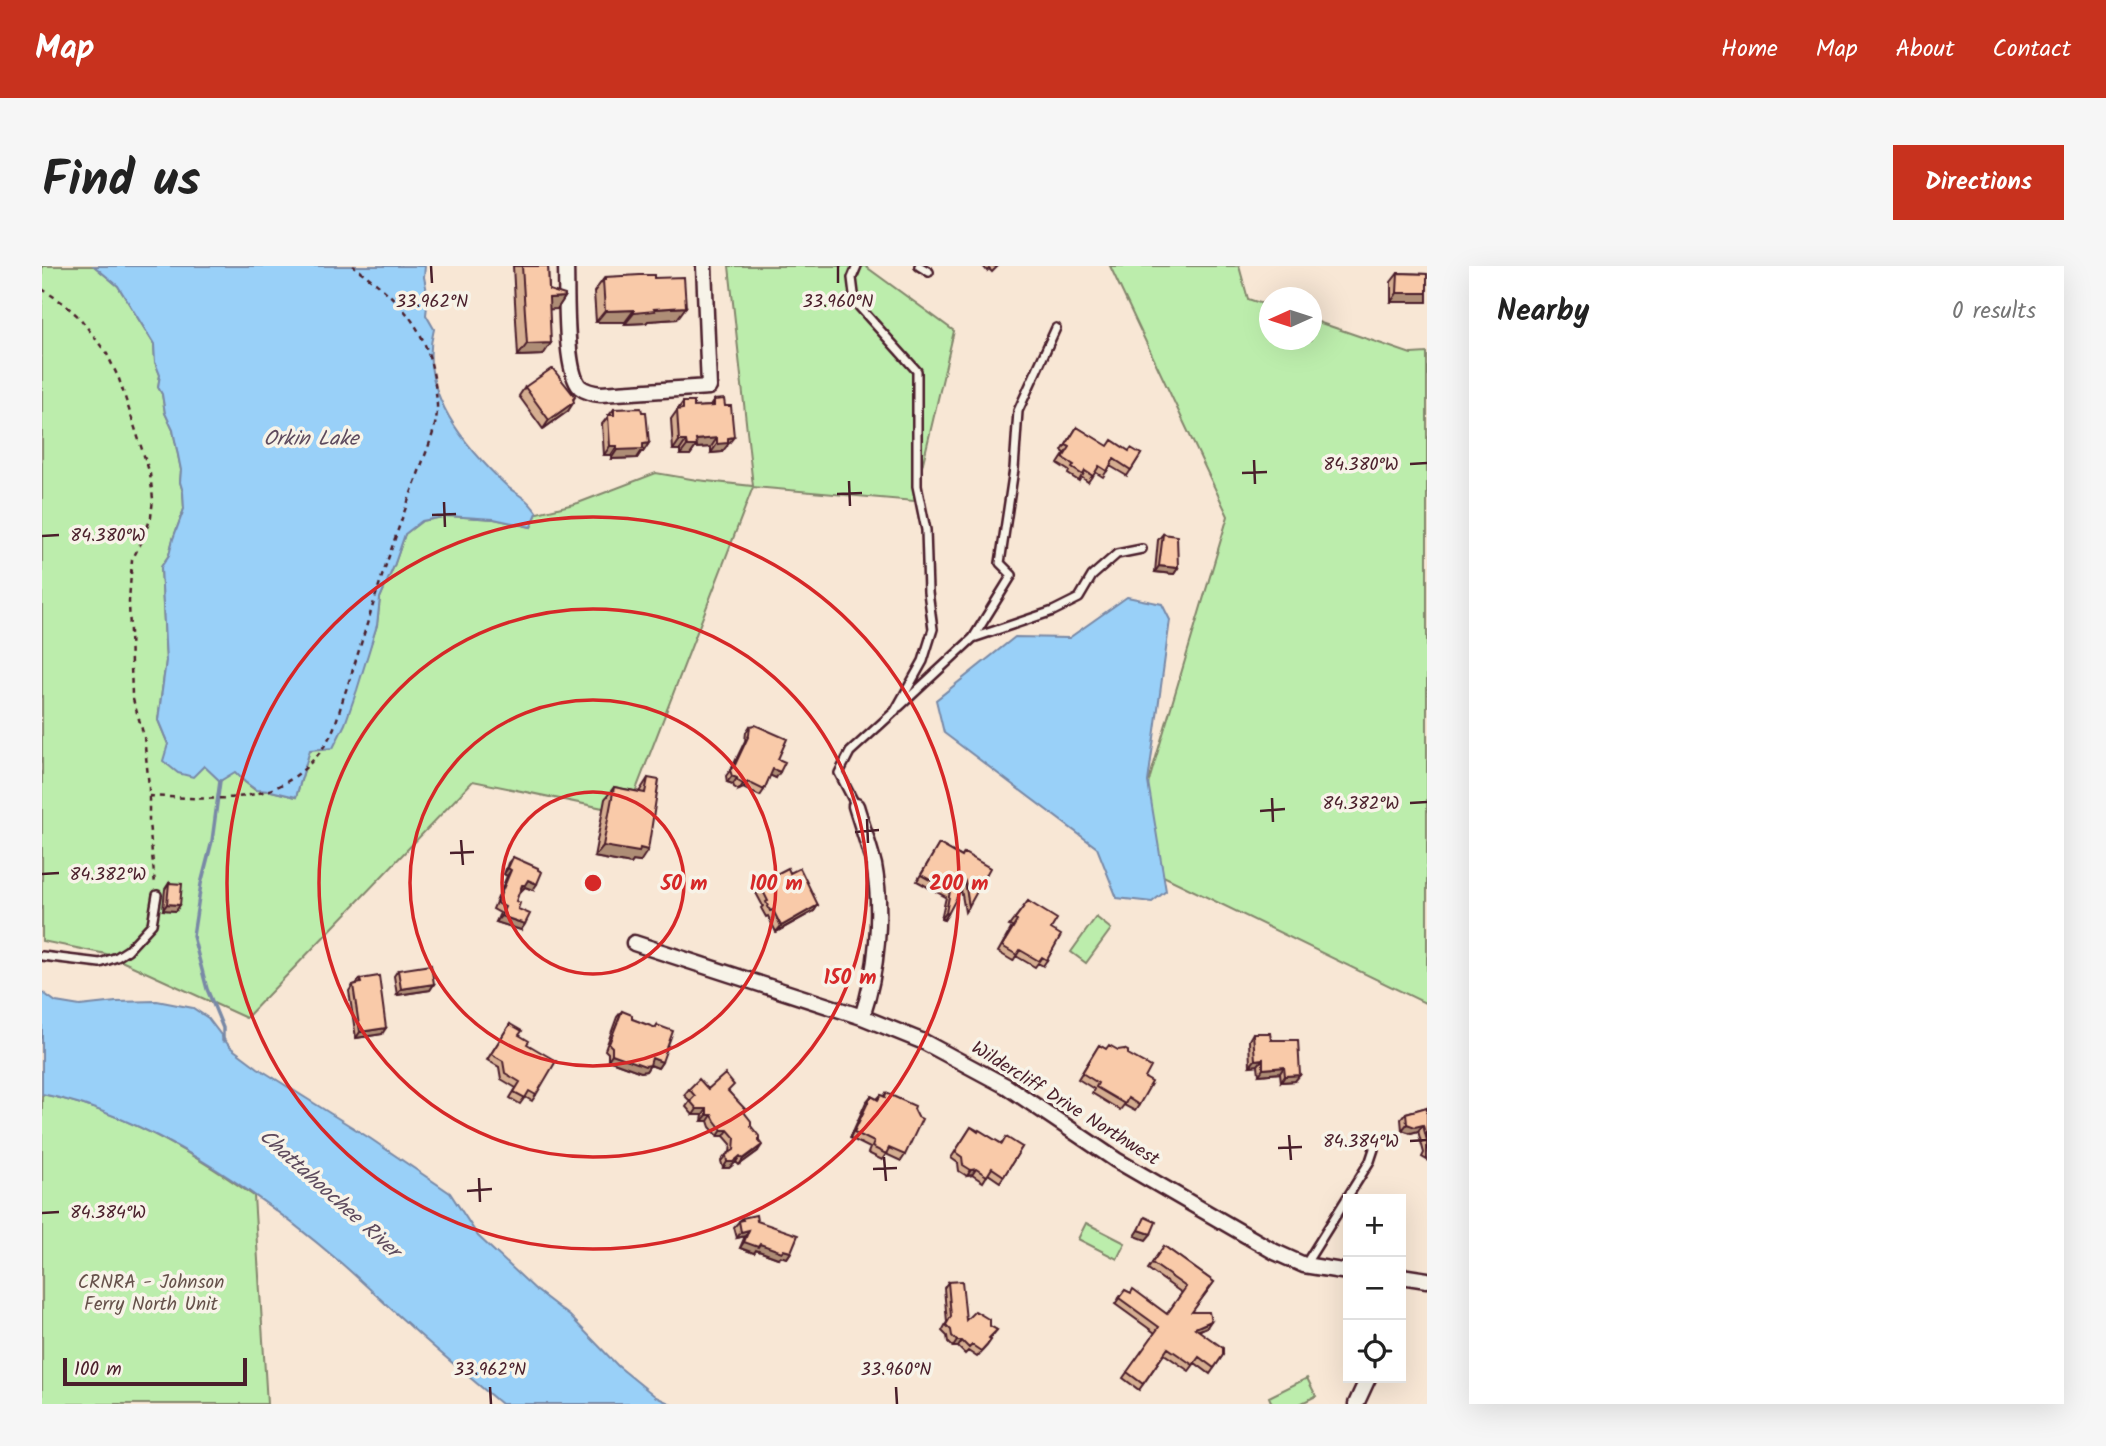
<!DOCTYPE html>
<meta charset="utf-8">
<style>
:root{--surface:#fff;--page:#f6f6f6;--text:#222;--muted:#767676;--line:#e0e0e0;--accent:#c8321e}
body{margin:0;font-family:Kalam,sans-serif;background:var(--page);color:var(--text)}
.controls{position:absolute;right:21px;bottom:21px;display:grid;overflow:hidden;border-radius:0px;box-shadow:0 7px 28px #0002}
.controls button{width:63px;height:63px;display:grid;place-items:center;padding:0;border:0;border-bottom:2px solid var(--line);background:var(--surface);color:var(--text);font:35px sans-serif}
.compass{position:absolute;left:1217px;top:21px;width:63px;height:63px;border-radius:50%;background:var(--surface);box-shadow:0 7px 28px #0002;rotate:267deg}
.scale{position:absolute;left:21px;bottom:18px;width:184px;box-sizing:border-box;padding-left:7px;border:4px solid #4a1f2b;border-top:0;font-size:19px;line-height:24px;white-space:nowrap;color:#4a1f2b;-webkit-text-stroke:5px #f7f3e8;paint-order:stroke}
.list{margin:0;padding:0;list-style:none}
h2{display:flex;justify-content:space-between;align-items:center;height:91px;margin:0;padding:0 28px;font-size:30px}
h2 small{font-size:23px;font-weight:400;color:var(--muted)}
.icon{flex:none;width:38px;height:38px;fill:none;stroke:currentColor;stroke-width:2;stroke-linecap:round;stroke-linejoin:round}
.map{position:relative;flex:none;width:1385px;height:1138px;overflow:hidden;border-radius:0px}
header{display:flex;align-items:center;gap:42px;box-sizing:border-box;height:98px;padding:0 35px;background:var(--accent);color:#fff}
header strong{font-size:33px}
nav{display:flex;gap:38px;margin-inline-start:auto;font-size:24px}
.intro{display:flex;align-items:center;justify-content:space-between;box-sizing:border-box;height:168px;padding:0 42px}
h1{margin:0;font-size:49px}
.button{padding:18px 32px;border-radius:0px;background:var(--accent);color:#fff;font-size:24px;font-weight:700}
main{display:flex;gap:42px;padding:0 42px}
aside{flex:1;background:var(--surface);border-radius:0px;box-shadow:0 7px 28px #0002}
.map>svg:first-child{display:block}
</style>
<header>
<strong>Map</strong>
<nav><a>Home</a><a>Map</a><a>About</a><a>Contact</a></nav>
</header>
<div class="intro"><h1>Find us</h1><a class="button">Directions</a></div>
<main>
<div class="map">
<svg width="1385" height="1138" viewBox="0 0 1385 1138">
<rect width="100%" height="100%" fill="#f8e7d5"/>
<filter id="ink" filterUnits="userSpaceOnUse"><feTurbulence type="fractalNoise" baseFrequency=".0143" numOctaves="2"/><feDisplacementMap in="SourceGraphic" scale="14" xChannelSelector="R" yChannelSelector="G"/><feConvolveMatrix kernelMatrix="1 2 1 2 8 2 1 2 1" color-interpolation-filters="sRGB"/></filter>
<g filter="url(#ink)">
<!-- green -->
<path fill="#bcedac" stroke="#83866c" stroke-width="2" d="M0,0h52l24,20 36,58 1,18 5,13 -2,12 4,7 3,19 8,17 8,40 -1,12 3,10 1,17 -11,30 -4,16 -8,12 5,94 -8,59 10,24 36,21 16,16 15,-10 10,11 10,8 16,1 25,6 14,-47 34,-26 33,-99 3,-27 14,-32 11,-32 17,-13 26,-5 46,3 37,8 6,-14 41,-10 78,-30 41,7 56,6 -24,-220h136l89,65 -40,170 -161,-14 -126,326 -154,-32 -227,237 -140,-64 -64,-13z
M1068,0h129l9,33 21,7v34h42l1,-20 99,34 16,-1v651l-301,-146 102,-342z
M1054,651l15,12 -25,34 -15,-11z
M0,828c77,15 148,57 212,102l13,208h-225z
M1044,957l39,20 -8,16 -39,-20z
M1265,1112l9,18 -16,8h-28l-3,-7z"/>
<!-- water -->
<path fill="#99d0f8" stroke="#7989a6" stroke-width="2" d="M52,0h331l-1,11 4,20 -2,18 8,14c-17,62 32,119 75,159 4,3 9,6 13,9 6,4 11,10 15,16l-6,14 -37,-8 -46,-3 -26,5 -17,13 -11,32 -14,32 -3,27 -20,65 -12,34 -12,24 -23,2 -14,47 -25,-6 -15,-1 -11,-8 -10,-10 -15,9 -16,-15 -11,11 -15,-4 -15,-12 5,-17 -10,-24 8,-59 -5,-94 8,-12 4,-16 11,-30 -1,-17 -3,-10 1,-12 -8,-40 -8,-17 -3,-19 -4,-7 2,-12 -5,-13 -1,-18 -36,-58z
M1085,331l35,7 8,16 -22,162 18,109 -14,11 -35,-4 -20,-50 -153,-115 -8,-33 79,-63 54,1z
M0,726l14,10 24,4 36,-4 41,-1 36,7 15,10 22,29 28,21 113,71 79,54 28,43 58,54 34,26 48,50 38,31 15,7h-170c-31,-27 -63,-52 -93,-80 -23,-20 -44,-41 -67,-61 -81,-70 -193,-148 -299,-169z"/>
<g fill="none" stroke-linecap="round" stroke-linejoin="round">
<!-- stream -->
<path stroke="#7989a6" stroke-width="3.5" d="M178,515l-8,60 -11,43 -8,52 14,53 16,39v13"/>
<!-- service casing -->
<g stroke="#4a1f2b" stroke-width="12">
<path id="service" d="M877,0l10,6
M931,372l80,-27 26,-13 13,-22 25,-22 25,-5
M857,441l74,-69 39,-63 -12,-12 14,-94 4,-58 38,-83
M814,540l-17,-33 11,-21 45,-41 28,-50 10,-32 -5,-37 -2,-62 -9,-44v-115l-62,-69 -3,-24 5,-12
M0,690l58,7 17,-6 11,-7 24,-26 5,-29
M1263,999l65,-104 4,-12v-6"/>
</g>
<!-- minor casing -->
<g stroke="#4a1f2b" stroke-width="19">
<path id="minor" d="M524,0c1,24 -2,105 14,121 6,5 13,6 21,7l108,-7 -5,-121
M814,540c6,20 13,39 18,59 9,47 3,107 -12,152
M592,677l228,74 62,25 82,44 110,74 159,92 29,13 44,7
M1359,1010l26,4
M1314,1138l12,-26"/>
</g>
<!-- path -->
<path stroke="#4a1f2b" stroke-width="2.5" stroke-dasharray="5 5" stroke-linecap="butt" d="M0,23l21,14 17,15 27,36 12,25 31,95 3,25 -2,18 -8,22 -11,21 -3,41 3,95 12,40 5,51v35l6,63
M107,530c47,2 105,10 145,-19 14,-10 27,-24 35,-39 8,-14 11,-31 16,-45 16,-46 28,-92 44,-137 10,-30 21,-60 32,-90 7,-19 17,-41 16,-61 -4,-70 -29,-100 -84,-139"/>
<!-- service -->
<use href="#service" stroke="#f7f3e8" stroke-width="7"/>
<!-- minor -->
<use href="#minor" stroke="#f7f3e8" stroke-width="14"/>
</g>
<!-- wall -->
<path fill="#d6ae91" stroke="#4a1f2b" stroke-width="2" d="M471,0h35l1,24 16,7 -8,12h-8l-6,46 -25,1z
M941,0h15l-6,6 -3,-3 -2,2z
M1356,7l29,1v28h-36v-20z
M563,11l49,1 23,41 -29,2 -2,2 -21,1v-2h-29l-2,-30z
M483,121l48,13 -5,11 -25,18 -24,-33z
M672,134l13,46h-1l-4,6 -11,1v-6l-16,1 -5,7h-10v-5h-7l-2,-31 12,-17 11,5 16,-1z
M572,143l35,34 -6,9h-2l-4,6 -26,1v-4h-7l-2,-31z
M1035,161l30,19 34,8 -14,22 -17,-10 -7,11 -8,-5 -7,10 -7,-5 -2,4 -11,-7 1,-3 -11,-7 7,-11 -3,-2z
M1121,268l15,34 -4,6 -19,-2 3,-32z
M708,460l28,33 -2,19 -6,-3 -6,15 -4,6 -17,-8 -4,2 -5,-3 -1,-3 -6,-2 -1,-6 6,-8 13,-27 1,-9z
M606,512l-8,84 -7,-1 -2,3 -37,-7 11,-58 9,-12 25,5z
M897,578l23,13 7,49 -4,6 -4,-23 -17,31 -3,-1 5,-22 -29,-16z
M471,591l20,33 -8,-3 -4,4h-2l-3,10 2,8 7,15 -4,6 -25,-8 4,-9 -7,-4 14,-33 -3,-2 4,-11z
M748,607l28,32 -4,6 -38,21 -8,-16 -2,1 -5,-9 2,-2 -9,-17 5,-6z
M127,617l7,28 -13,-1 2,-21z
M986,635l23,28 -4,31 -4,6 -5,-3 -3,4 -19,-11 -3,5 -15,-9 14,-25 -3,-1z
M356,704l36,14 -4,6 -33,5 -3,-19z
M318,713l22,55 -26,4 -7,-47 4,-6 3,-1z
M580,745l10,8 23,9 2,-3 5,37 -4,6 -8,-3 -4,6 -5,1 -33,-12v-7l-3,-3 12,-33z
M468,758l17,20 9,51 -4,6 -7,-4 -5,7 -10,-6 6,-10 -15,-9 -2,-12 -12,-7z
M1211,767l18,7 24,41 -14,1 -1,-9 -21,2 -1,-10 -8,1 -1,-26z
M1057,779l7,4 12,1 10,4 17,24 -6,27 -4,6 -11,-6 -4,5 -28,-17 2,-4 -16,-10z
M647,823l40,3 15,20 7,14 7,25 -19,14 -3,-3 -7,6h-6l-2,-7 5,-6 4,-3 1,-8 -7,-8h-6l-8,-9 -2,-6h-6l1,-6h-10l-7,-8 4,-6 -6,-6z
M844,827l19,62 -4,6 -15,-7 -4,6 -14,-7 2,-5 -20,-10 16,-36 5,-6 6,3 4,-4 3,1z
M1385,841v53l-5,-3 2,-4 -6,-22 -7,2 -9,-3 -1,-11 5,-6z
M929,861l31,17 20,3 -22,35 -12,-8 -5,8 -11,-7 -5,1 -8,-5 -1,-8 -7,-5z
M700,952l15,3 34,31 -4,6 -7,-2 -2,2 -22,-8 -2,3 -14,-5 5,-12 -8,2 -3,-11z
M1122,980l50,36 -22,30 15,15 -9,4 25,24 -13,19 -15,-11 -6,8 -25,-17 -25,36 -16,-12 32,-45 -40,-29 10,-14 42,24 15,-21 -34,-24z
M906,1016l18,38 24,6 7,4 -7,9 1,1 -4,6 -10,11 -9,-6 -3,3 -7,-7h-5l-5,-5 -1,-6 -5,-5 5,-9 -3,-34z"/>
<!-- shaded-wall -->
<path fill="#ae8d76" stroke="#4a1f2b" stroke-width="2" d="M1355,27h30v9h-36z
M523,31l-8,12 -16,1 8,-12z
M644,41l-9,12 -29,2 -2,2 -21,1 9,-11 20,-4z
M592,44l-9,12h-29l9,-11z
M509,77l-8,12 -25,1 9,-12z
M533,131l-5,8 4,-3 -6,9 -25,18 6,-9z
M692,171l-12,15 -11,1 6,-9 11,-6z
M675,172l-6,9 -16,1 -5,7h-10l7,-9 9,-6z
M637,175h7l-6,9h-7z
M607,177l-6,9h-2l-4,6 -26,1 6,-9 26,-6z
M568,180h7l-6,9h-7z
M1117,300l19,2 -4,6 -19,-2z
M731,503l7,3 -4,6 -7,-3z
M690,510l5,2 -4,6 -6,-2z
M706,516l-5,6 -4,2 4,-6z
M561,580l37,2 8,2 -8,12 -7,-1 -2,3 -37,-7z
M466,602l3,2 -4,6 -3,-2z
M486,614l9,4 -4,6 -8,-3 -4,4h-3z
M125,638l13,1 -4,6 -13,-1z
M776,639l-4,6 -38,21 5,-6z
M904,647l2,1 -4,6 -3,-1z
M459,650l24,8 -4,6 -25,-8z
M392,718l-4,6 -33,5 4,-6z
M344,762l-4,6 -26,4 4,-6z
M570,788l38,11 -4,6 -5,1 -33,-12z
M610,792l10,4 -4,6 -10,-4z
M1221,793l-5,6 -8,1 5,-6z
M1242,801l-4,6 -21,2 4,-6z
M1258,809l-5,6 -14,1 4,-6z
M655,843h10l-4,6h-10z
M665,849h5l-4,6h-6z
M1365,858l16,1 -5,6 -7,2 -9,-3z
M680,864h6l-4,6h-6z
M720,879l-4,6 -19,14 4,-6z
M698,890l-4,6 -7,6h-6l4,-6z
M934,903l-4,6 -5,1 4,-6z
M707,964l-4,6 -8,2 4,-6z
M1097,964l12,4 -5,6 -11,-4z
M702,976l16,2 31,8 -4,6 -7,-2 -2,2 -22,-8 -2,3 -14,-5z
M1169,1055l-4,6 -17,7 5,-6z
M915,1075h5l-4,6h-5z"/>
<!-- building -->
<path fill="#f9caa9" stroke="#4a1f2b" stroke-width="2" d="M480,0h26l1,24 16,5v2l-16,1 2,45 -24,1z
M1356,7l29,1v19h-30z
M598,9h14v3l30,-1 2,30 -32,2 1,2 -21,2v-3l-29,1 -2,-31h2v-3z
M509,103h2l22,28 -2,2 1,3 -25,18 -24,-33z
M682,133l1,7h6l3,31 -6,1v5l-11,1v-6l-21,2 1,6h-10l-1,-5h-7l-2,-31 6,-1v-7h11v5l20,-1v-6z
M599,142l1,4h4l3,31 -6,1v5l-26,1v-4h-7l-2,-31h6v-6z
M1035,161l31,19 4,-6 17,11 2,-3 10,6 -10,16 -17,-11 -7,12 -8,-5 -6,10 -8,-5 -2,4 -11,-7 2,-3 -11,-7 7,-11 -4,-2z
M1121,268l14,2 1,32 -19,-2z
M713,459l32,14 -9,20 7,3 -5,10 -7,-3 -9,21 -16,-8 -5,2 -5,-3 -1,-3 -5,-2 -2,-6 5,-5 14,-30 1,-9z
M606,512l11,2 -11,70 -8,-2 -1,4 -36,-6 11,-59 31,6z
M897,578l23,13 2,-4 26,15 -21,38 -4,-24 -17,32 -2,-1 4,-22 -29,-16z
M471,591l25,11v2l4,2 -5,12 -9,-4 -3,5h-3l-6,16 4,2 -2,6 12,5 -5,10 -24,-8 4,-9 -8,-4 14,-33 -3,-2z
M746,602l2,5 10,-5 18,37 -37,21 -8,-16 -3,1 -4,-9 2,-1 -9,-18z
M127,617l13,1 -2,21 -13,-1z
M986,635l29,18 -6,10 10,6 -14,25 -5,-3 -3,4 -19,-11 -3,5 -15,-9 15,-25 -3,-1z
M389,699l3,19 -33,5 -3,-19z
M337,710l7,52 -26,4 -7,-47 8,-2 -1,-4z
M580,745l10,4v4l24,9 1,-3 16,6 -11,31 -10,-4 -2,7 -5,1 -33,-12v-7l-3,-3z
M468,758l12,7 -3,4 10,6 -2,3 29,17 -20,34 -7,-4 -4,7 -11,-6 6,-10 -15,-9 -2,-12 -12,-7z
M1211,767h17l1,7h27l2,35 -15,1 -1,-9 -21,2v-10l-8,1z
M1057,779l7,4 3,-4 9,5 6,-1 4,2v3l23,13 -6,11 7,4 -13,23 -11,-7 -3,6 -29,-17 2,-4 -16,-10z
M683,808l9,11 -6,6 18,19 -2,2 7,9v5l8,10v5l3,4 -19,14 -3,-3 -7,6h-6l-1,-7 8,-5 1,-12 -7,-8h-6l-7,-9 -3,-6h-5v-6h-10l-7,-8 5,-5 -6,-7 10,-10 9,10z
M844,827l29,13 -1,3 4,8 4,2 -17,36 -16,-7 -3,6 -14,-7 2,-5 -20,-10 17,-36 7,4 3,-5 4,2z
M1385,841v34l-4,-16 -8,2 -8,-3 -1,-11z
M929,861l7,5 1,-2 23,14 4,-7 16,10 -18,29 -12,-8 -5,8 -11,-7 -5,1 -8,-5 -1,-8 -7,-5z
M714,949l1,6 41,14 -7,17 -8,-2 -1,2 -22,-8 -2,3 -14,-5 5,-12 -8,2 -2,-11 4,-1 -1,-2z
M1103,951l11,5 -5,12 -12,-4z
M1122,980l50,36 -22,30h17l2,9 -16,7 28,20v7l-9,13 -15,-11 -6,8 -25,-17 -25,36 -16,-12 32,-45 -40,-29 6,-8 6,3 2,-4 34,25 19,-27 -34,-24z
M920,1015l4,39 9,-9 15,9v6l7,4 -8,8 2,2 -10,11 -9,-6 -3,3 -7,-7h-5l-5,-5 -1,-6 -5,-5 5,-9 -3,-34z"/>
</g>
<!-- ticks -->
<path fill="none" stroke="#4a1f2b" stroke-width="2.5" d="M389,0l1,17M796,0v17M1212,194l1,24M1368,198l17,-1M1200,207l25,-1M807,215l1,25M795,228l25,-1M402,236l1,25M390,249l24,-1M0,270l17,-1M1230,532l1,24M1368,537l17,-1M1218,545l25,-2M825,553l1,24M813,566l24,-2M419,574l2,25M408,587l24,-1M0,608l17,-1M1247,869l2,25M1368,875l17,-1M1236,882l24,-1M842,891l2,24M831,903l24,-1M437,912l1,24M425,925l25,-2M0,947l17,-1M448,1121l1,17M854,1121l1,17"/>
<!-- distance rings -->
<g fill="none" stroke="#d62828" stroke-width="3.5">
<circle cx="551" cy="617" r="91"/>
<circle cx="551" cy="617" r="183"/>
<circle cx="551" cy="617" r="274"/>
<circle cx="551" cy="617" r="366"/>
</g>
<g text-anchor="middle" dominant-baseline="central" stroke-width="7" stroke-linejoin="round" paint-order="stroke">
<!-- street labels -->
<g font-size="19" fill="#4a1f2b" stroke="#f7f3e8">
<text transform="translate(1023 838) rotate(32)">Wildercliff Drive Northwest</text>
</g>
<!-- park labels -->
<g font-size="19" fill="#66524b" stroke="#f7f3e8">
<text x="109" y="1017">CRNRA - Johnson<tspan x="109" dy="22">Ferry North Unit</tspan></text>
</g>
<!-- water labels -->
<g font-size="21" font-style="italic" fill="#5e4b5e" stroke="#f7f3e8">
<text x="269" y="173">Orkin Lake</text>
<text transform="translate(287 928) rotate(42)">Chattahoochee River</text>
</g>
</g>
<g font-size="18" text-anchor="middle" fill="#4a1f2b" stroke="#f7f3e8" stroke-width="7" stroke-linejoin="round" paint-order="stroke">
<text x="390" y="41">33.962°N</text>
<text x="796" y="41">33.960°N</text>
<text x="1319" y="204">84.380°W</text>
<text x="66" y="275">84.380°W</text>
<text x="1319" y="543">84.382°W</text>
<text x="66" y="614">84.382°W</text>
<text x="1319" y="881">84.384°W</text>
<text x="66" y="952">84.384°W</text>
<text x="448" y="1109">33.962°N</text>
<text x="854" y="1109">33.960°N</text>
</g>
<circle cx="551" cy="617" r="10" fill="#d62828" stroke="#f7f3e8" stroke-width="3.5"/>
<g font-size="21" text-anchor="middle" font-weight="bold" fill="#d62828" stroke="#f7f3e8" stroke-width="7" stroke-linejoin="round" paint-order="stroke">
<text x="642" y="624">50 m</text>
<text x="734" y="624">100 m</text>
<text x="917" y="624">200 m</text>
<text x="808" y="718">150 m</text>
</g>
</svg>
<div class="controls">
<button>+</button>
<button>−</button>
<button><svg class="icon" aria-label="locate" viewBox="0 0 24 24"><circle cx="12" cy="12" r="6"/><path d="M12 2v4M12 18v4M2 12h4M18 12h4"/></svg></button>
</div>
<svg class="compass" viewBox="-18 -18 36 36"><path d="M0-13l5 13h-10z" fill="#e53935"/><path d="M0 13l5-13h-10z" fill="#767676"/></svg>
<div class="scale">100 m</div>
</div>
<aside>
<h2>Nearby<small>0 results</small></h2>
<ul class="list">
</ul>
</aside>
</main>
